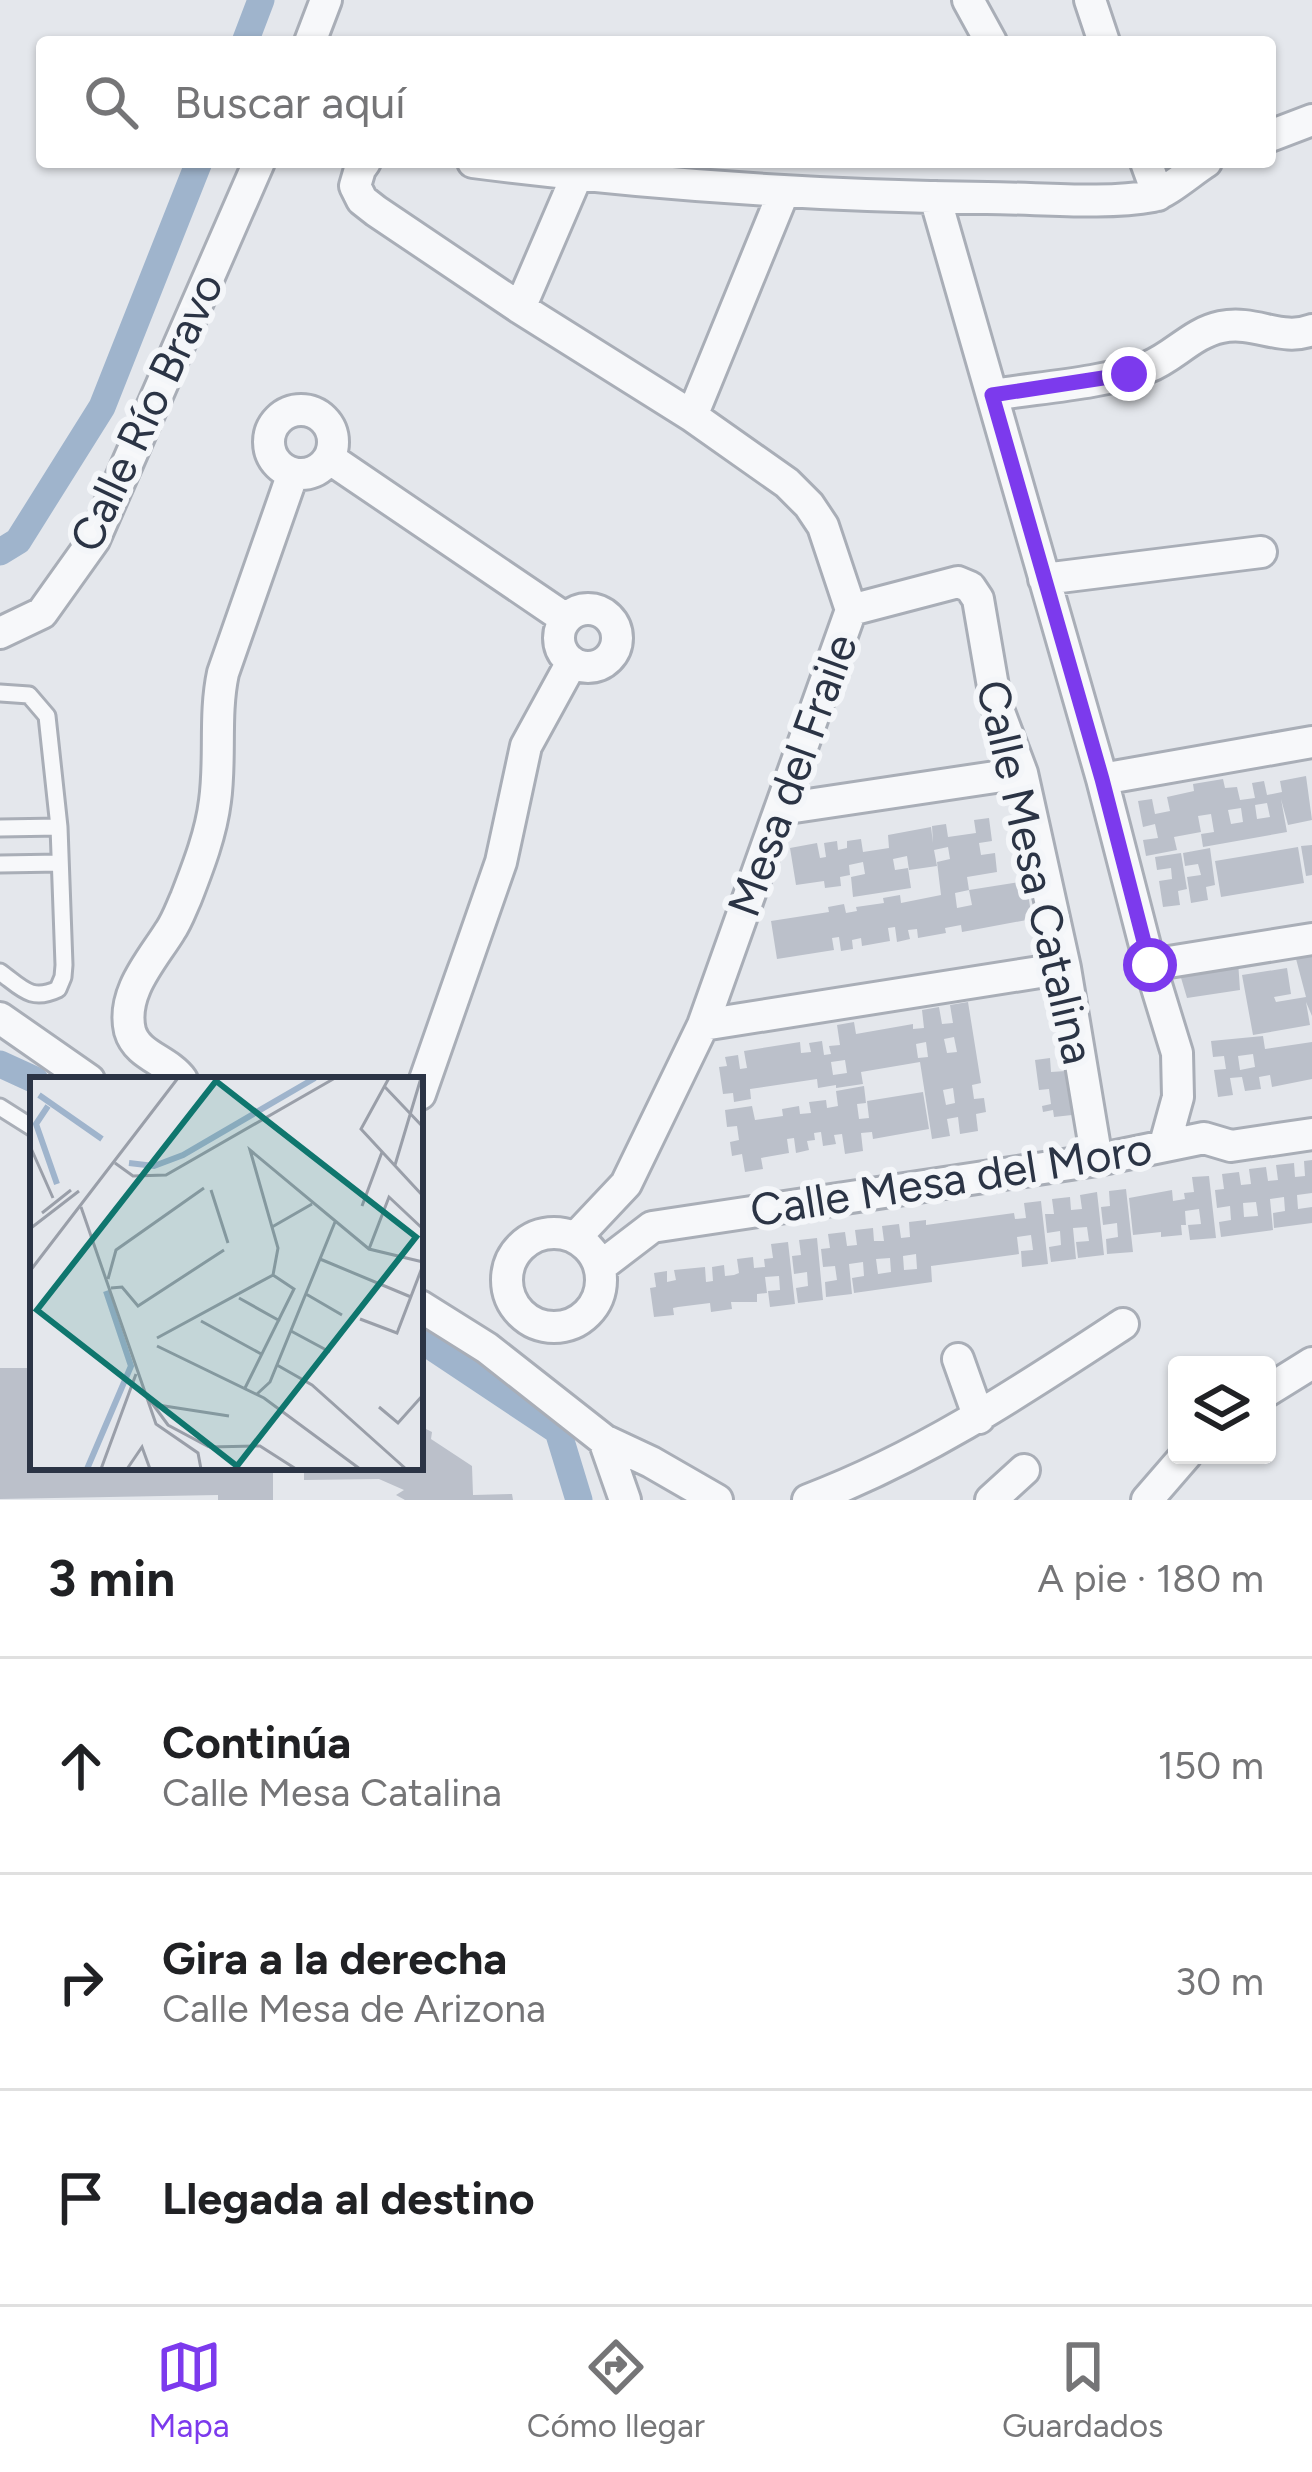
<!DOCTYPE html>
<html lang="es">
<meta charset="utf-8">
<style>
:root{--surface:#fff;--page:#f6f6f6;--text:#202124;--muted:#757577;--line:#e0e0e0;--accent:#7c3aed}
body{margin:0;font-family:Figtree,sans-serif;background:var(--page);color:var(--text)}
.controls{position:absolute;right:36px;bottom:36px;display:grid;overflow:hidden;border-radius:12px;box-shadow:0 3px 9px #0004}
.controls button{width:108px;height:108px;display:grid;place-items:center;padding:0;border:0;border-bottom:3px solid var(--line);background:var(--surface);color:var(--text);font:60px sans-serif}
.stop{position:absolute;width:36px;height:36px;margin:-27px;border:9px solid #7c3aed;border-radius:50%;background:#fff}
.stop.end{background:#7c3aed;border-color:#fff;box-shadow:0 3px 12px #0008}
.list{margin:0;padding:0;list-style:none}
h2{display:flex;justify-content:space-between;align-items:center;height:156px;margin:0;padding:0 48px;font-size:51px}
h2 small{font-size:39px;font-weight:400;color:var(--muted)}
.list li{display:grid;grid-template-columns:78px 1fr auto;gap:36px;align-items:center;box-sizing:border-box;height:216px;padding:0 48px;border-top:3px solid var(--line)}
.list b{display:block;font-size:45px;white-space:nowrap}
.list p{margin:0;font-size:39px;white-space:nowrap;color:var(--muted)}
.list em{font-size:39px;font-style:normal;color:var(--muted)}
.icon{flex:none;width:66px;height:66px;fill:none;stroke:currentColor;stroke-width:2;stroke-linecap:round;stroke-linejoin:round}
.map{position:relative;flex:none;width:1312px;height:1500px;overflow:hidden}
.search{position:absolute;background:var(--surface);box-shadow:0 3px 9px #0004;left:36px;right:36px;top:36px;height:132px;display:flex;align-items:center;gap:30px;box-sizing:border-box;padding:0 42px;border-radius:12px;color:var(--muted);font-size:45px}
.sheet{height:804px;background:var(--surface)}
nav{display:flex;justify-content:space-around;align-items:center;box-sizing:border-box;height:168px;border-top:3px solid var(--line);background:var(--surface);font-size:33px;color:var(--muted)}
nav a{display:grid;justify-items:center;gap:6px}
nav .on{color:var(--accent)}
.map>svg:first-child{display:block}
</style>
<div class="map">
<svg width="1312" height="1500" viewBox="0 0 1312 1500">
<rect width="100%" height="100%" fill="#e4e7ec"/>
<g fill="none" stroke-linecap="round" stroke-linejoin="round">
<!-- canal -->
<path stroke="#9fb4cc" stroke-width="27" d="M245,42l16,-42
M0,552l18,-11 84,-134 97,-245
M0,1064l35,16
M420,1339l138,92 21,69"/>
</g>
<!-- building -->
<path fill="#bbc0ca" fill-rule="evenodd" d="M1306,776l6,44 -24,5 -7,-26 6,33 -84,15 -2,-13 13,-2 -3,-18 -13,2 3,16 -27,5 3,13 -31,6 -3,-16 15,-2 -3,-14 -12,3 -5,-26 14,-2 3,15 15,-3 -3,-14 27,-6 -1,-7 30,-5 2,9 12,-1 3,13 15,-2 -3,-15 12,-2 3,14 15,-3 -2,-11zM1267,803l3,14 -13,2 -2,-14zM1241,808l2,14 -12,2 -3,-14z
M989,818l3,23 -13,2 2,12 14,-2 2,19 -30,5 2,13 -14,3 2,15 15,-3 -3,-15 57,-9 6,38 -70,13 -1,-7 -16,3 1,5 -28,5 -1,-9 -9,1 2,9 -13,3 -2,-15 -7,1 2,13 -28,5 -1,-8 -9,2 1,9 -12,2 -2,-14 -7,1 2,12 -57,9 -6,-38 58,-9 -1,-5 16,-3 2,9 11,-2 -1,-4 28,-4 -1,-5 17,-3 1,8 40,-8 -4,-33 13,-3 -2,-12 -14,3 3,16 -28,4 -2,-14 -14,3 2,11 13,-2 3,20 -58,9 -2,-20 14,-3 -2,-12 -14,3 1,10 -10,2 1,9 -16,2 -1,-7 -28,4 -6,-37 27,-5 3,15 6,-1 -2,-14 13,-2 1,9 9,-2v-7l14,-2 2,13 26,-4 -1,-13 43,-8 2,16 -1,-17 14,-2 2,13 28,-4 -2,-13z
M1312,845v30l-6,1 -5,-30z
M1298,847l6,36 -83,14 -6,-36z
M1210,848l5,37 -9,2 2,13 -17,3 -4,-26 14,-2 -3,-11 -13,2 -2,-13z
M1181,853l6,36 -9,2 2,14 -17,2 -4,-26 13,-2 -1,-11 -14,2 -2,-13z
M1312,951v65l-6,-14 4,23 -57,10 -11,-60 45,-7 4,26 -17,3 2,5 30,-5 -11,-42z
M1238,961l2,29 -53,8 -8,-27z
M968,1002l13,81 -9,2 2,14 10,-1 2,14 -10,2 2,17 -18,3 -2,-17 -11,2 3,17 -18,3 -12,-77 -59,10 2,12 -27,4v-3l-18,3 -1,-9 -67,10 1,10 -17,3 -1,-9 -10,1 -4,-27 8,-1 -2,-9 13,-2 2,14 7,-1 -3,-17 56,-9 1,11 10,-1 -2,-9 13,-2 2,14 7,-1 -2,-8 11,-1 -3,-20 17,-3 2,12 57,-10v5l11,-1 -2,-18 17,-3 3,17 11,-1 -3,-18zM954,1037l3,15 -10,1 -3,-14zM926,1042l2,15 -10,1 -2,-14zM845,1060l2,13 -14,2 -2,-13zM953,1088l2,15 -9,2 -3,-15z
M1263,1036l2,13 47,-7v37l-40,8 -2,-12 -11,2 2,12 -16,2 -3,-14 -12,1 3,17 -15,2 -4,-27 12,-1 -2,-13 -11,1 -2,-16zM1253,1054l2,13 -15,3 -2,-14z
M1050,1058l1,14 15,-1 6,44 -18,2 -1,-7 -10,2 -1,-6 9,-2 -2,-15 -10,1 -4,-30z
M864,1086l2,17 -9,1 2,15 10,-1 -2,-17 56,-9 6,37 -56,10 -1,-7 -11,1 2,18 -18,3 -3,-20 -8,1 2,9 -13,2 -2,-14 -7,1 1,7 -8,1 2,9 -13,3 -2,-15 -7,1 2,14 -28,5 2,11 -18,3 -3,-18 -10,2 -2,-14 9,-2 -2,-14 -10,1 -2,-17 27,-4 3,14 28,-4 -1,-7 17,-3 1,8 11,-1 -2,-11 17,-2 1,8 11,-2 -2,-15z
M1312,1160v33l-15,2 1,14 14,-2v16l-38,5 -1,-15 12,-2 -1,-14 -14,2 3,31 -52,7 -2,-15 12,-2 -1,-14 -13,2 -2,-18 9,-1 -2,-15 17,-2 2,13 10,-1 -2,-15 17,-2 2,14 10,-1 -2,-15 18,-2 1,14 10,-1 -1,-15zM1256,1202l2,14 -14,1 -1,-14z
M1209,1176l7,62 -26,2 -2,-15 13,-1 -2,-15 -14,2 1,14h-5l1,10 -21,2v-5l-28,3 -4,-37 43,-8 1,11 12,-2 -1,-6 10,-1 -2,-15z
M1126,1189l7,63 -26,2 -1,-15 12,-2 -1,-14 -14,2 -2,-18 9,-1 -1,-15z
M1097,1192l7,63 -26,3 -2,-16 13,-1 -2,-14 -14,1 3,31 -25,3 -2,-15 12,-2 -1,-14 -13,2 -2,-19h9l-2,-15 18,-2 1,13 11,-1 -2,-14z
M1041,1201l7,63 -26,3 -1,-16 12,-1 -2,-15 -14,2 2,17 -88,12 1,16 -78,11 -2,-15 12,-2 -1,-14 -14,2 3,30 -26,3 -1,-15 12,-2 -2,-14 -12,1 -2,-18 9,-1 -2,-14 17,-2 2,14 10,-1 -2,-15 18,-2 1,13h10l-2,-15 17,-2 2,14 9,-1 -1,-15 17,-2v5l88,-12 1,6 11,-1 -2,-15zM916,1254l1,15 -13,1 -1,-14zM890,1258l1,14 -13,2 -2,-15z
M817,1238l6,62 -25,3 -2,-15 12,-2 -1,-14 -13,2 -2,-18 9,-1 -2,-15z
M788,1242l7,62 -25,3 -2,-16 12,-1 -1,-14 -14,1 2,16 -10,1v8h-26l1,7 -21,3 -1,-9 -32,4 -5,1 1,7 -20,2 -4,-29 6,-1 -2,-14 13,-2v11l9,-2 -2,-10 31,-3 1,15 7,-1 -1,-14 12,-2 1,11 9,-1 5,-2 -2,-14 16,-2 1,11 11,-1 -1,-8 9,-1 -2,-14z
M0,1368h33v99h240v33h-55v-5l-218,4z
M420,1426l12,6 -1,7 41,27 1,29 39,-1 1,6h-108l-9,-5 8,-5 -25,-11 -75,1v-13h116z"/>
<g fill="none" stroke-linecap="round" stroke-linejoin="round">
<!-- service casing -->
<g stroke="#a9aeb7" stroke-width="21">
<path id="service" d="M0,693l29,2 18,21 12,111 5,138 -1,12 -5,12c-27,13 -36,-1 -58,-17
M0,828l59,-1
M0,864l60,-1
M0,1107l33,21"/>
</g>
<!-- minor casing -->
<g stroke="#a9aeb7" stroke-width="36">
<path id="minor" d="M968,0l23,42
M1090,0l14,42
M310,42l16,-42
M1270,136l42,-16
M365,162l-5,7 -5,17 7,14 14,11 144,97 172,108 95,67 22,22 14,21 28,84 -148,415 -77,159 -49,52
M473,162c170,22 343,34 514,36 51,0 117,7 166,-2 12,-2 40,-26 53,-34
M1146,162l12,33
M935,197l167,582 48,186 27,88 1,44 -13,47
M520,308l58,-135
M992,395c51,-8 107,-11 156,-28 26,-10 44,-34 73,-40 35,-7 60,15 91,3
M269 442a32 32 0 1 1 64 0a32 32 0 1 1-64 0Z
M692,416l92,-225
M329,458l237,161
M1044,579l217,-27
M559 638a29 29 0 1 1 58 0a29 29 0 1 1-58 0Z
M851,610l107,-28 12,5 8,12 18,105 26,69 43,195 32,192
M0,633l42,-20 52,-73 165,-378
M1102,779l210,-37
M781,809l241,-36
M1150,965l162,-26
M0,1018l89,62
M703,1025l362,-57
M182,1080c-14,-20 -45,-24 -52,-49 -9,-38 22,-71 40,-100 7,-10 11,-22 16,-33 12,-31 25,-64 29,-97 6,-43 -1,-86 8,-128l70,-200
M420,1094l81,-232 25,-116 46,-84
M507 1280a47 47 0 1 1 94 0a47 47 0 1 1-94 0Z
M601,1266l51,-39 445,-67 107,-22 27,8 81,-12
M420,1306l67,42 117,92 47,22 66,38
M958,1359l21,59
M1267,1391l45,-28
M604,1440l21,60
M808,1500c114,-43 213,-109 315,-176
M991,1500l33,-30
M1147,1500l39,-45"/>
</g>
<!-- service -->
<use href="#service" stroke="#f7f8fa" stroke-width="15"/>
<!-- minor -->
<use href="#minor" stroke="#f7f8fa" stroke-width="30"/>
</g>
<g fill="none" stroke-linecap="round" stroke-linejoin="round">
<!-- route -->
<path stroke="#7c3aed" stroke-width="15" d="M1129,374l-137,21 110,384 48,186"/>
</g>
<g text-anchor="middle" dominant-baseline="central" stroke-width="12" stroke-linejoin="round" paint-order="stroke">
<!-- street labels -->
<g font-size="45" fill="#2b3445" stroke="#f4f6f9">
<text transform="translate(146 412) rotate(-65)">Calle Río Bravo</text>
<text transform="translate(792 775) rotate(-70)">Mesa del Fraile</text>
<text transform="translate(1036 872) rotate(77)">Calle Mesa Catalina</text>
<text transform="translate(951 1179) rotate(-9)">Calle Mesa del Moro</text>
</g>
</g>
<!-- overview -->
<g transform="translate(30 1077)">
<rect width="393" height="393" fill="#e4e7ec"/>
<path fill="none" stroke="#9fb4cc" stroke-width="6" d="M9,18l63,44M18,29l-12,18 21,60M99,86l25,3 29,-11 132,-77M57,392l44,-103 -25,-75"/>
<path fill="none" stroke="#9a9fa9" stroke-width="3" d="M359,1l-28,51 62,67M354,9l39,41M0,69l23,52M85,86l18,13 33,-1 169,-97M365,88l26,-87M181,113l17,53M332,129l20,-54M51,130l75,217 42,29 3,16M12,136l29,-23M242,150l40,-23M1,151l48,-37M339,172l20,-52 34,32M290,182l91,38M0,194l148,-193M78,202l8,-29 88,-62M81,211l11,-1 16,19 86,-56M276,217l36,21M209,221l41,23M330,242l37,14 26,-68M171,244l62,34M261,254l39,21M127,261l116,-63 5,-27 -28,-98 119,99 54,13M127,269l107,52 96,71M247,288l35,20 94,84M215,311l49,-99 -21,-14M227,317l13,-12 65,-160M119,322l19,26 41,22M128,328l71,11M349,330l19,16 25,-28M179,370l51,-1 36,23M71,392l35,-95M97,392l15,-22 8,22"/>
<path fill="#0f766e" fill-opacity="0.15" stroke="#0f766e" stroke-width="6" d="M186,4l200,156 -179,229 -200,-156z"/>
<rect width="393" height="393" fill="none" stroke="#2b3445" stroke-width="6"/>
</g>
</svg>
<div class="controls">
<button><svg class="icon" aria-label="layers" viewBox="0 0 24 24"><path d="M12 4l9 5-9 5-9-5zM3 14l9 5 9-5"/></svg></button>
</div>
<div class="stop" style="left:1150px;top:965px"></div>
<div class="stop end" style="left:1129px;top:374px"></div>
<div class="search"><svg class="icon" aria-label="search" viewBox="0 0 24 24"><circle cx="10" cy="10" r="6"/><path d="M15 15l6 6"/></svg>Buscar aquí</div>
</div>
<section class="sheet">
<h2>3 min<small>A pie · 180 m</small></h2>
<ul class="list">
<li><svg class="icon" aria-label="ahead" viewBox="0 0 24 24"><path d="M12 20V5M6 11l6-6 6 6"/></svg><div><b>Continúa</b><p>Calle Mesa Catalina</p></div><em>150 m</em></li>
<li><svg class="icon" aria-label="right" viewBox="0 0 24 24"><path d="M7 20v-9h11M14 6l5 5-5 5"/></svg><div><b>Gira a la derecha</b><p>Calle Mesa de Arizona</p></div><em>30 m</em></li>
<li><svg class="icon" aria-label="arrive" viewBox="0 0 24 24"><path d="M6 21V4h12l-3 4 3 4H6"/></svg><div><b>Llegada al destino</b></div></li>
</ul>
</section>
<nav>
<a class="on"><svg class="icon" aria-label="map" viewBox="0 0 24 24"><path d="M3 6l6-2 6 2 6-2v14l-6 2-6-2-6 2zM9 4v14M15 6v14"/></svg>Mapa</a>
<a><svg class="icon" aria-label="directions" viewBox="0 0 24 24"><path d="M12 3l9 9-9 9-9-9zM9 14v-3h6M13 9l2 2-2 2"/></svg>Cómo llegar</a>
<a><svg class="icon" aria-label="saved" viewBox="0 0 24 24"><path d="M7 4h10v16l-5-4-5 4z"/></svg>Guardados</a>
</nav>
